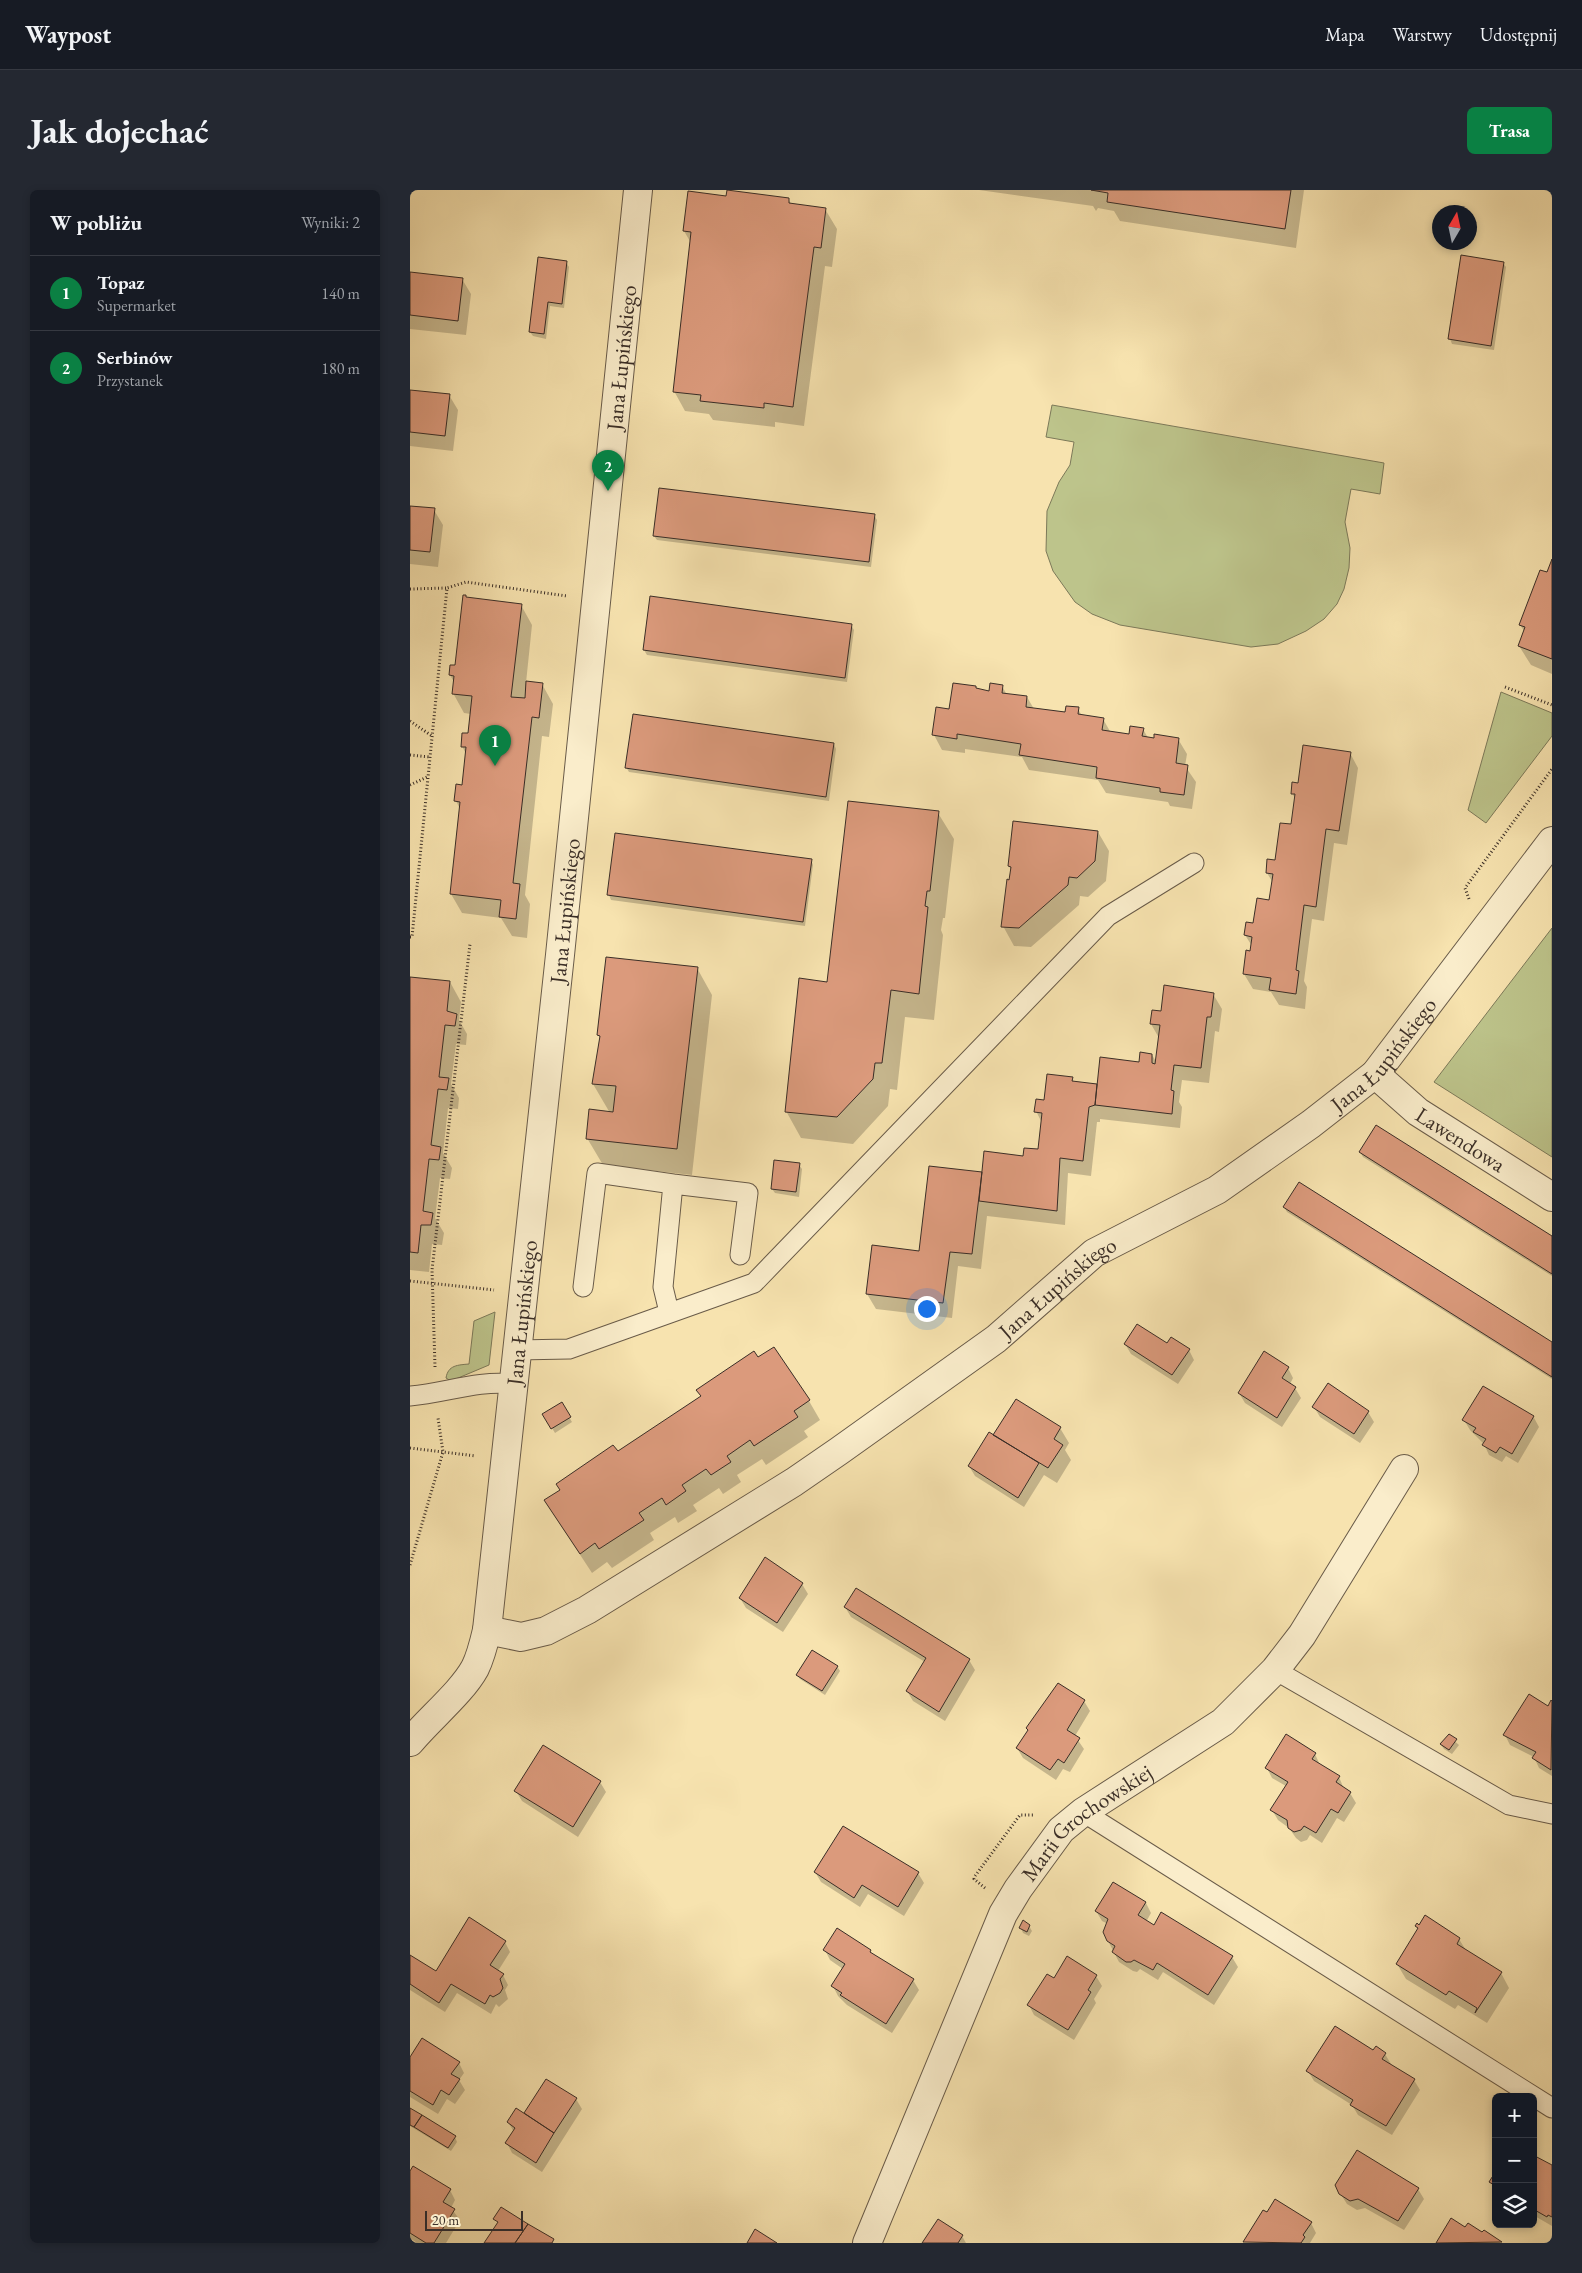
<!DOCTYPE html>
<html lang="pl">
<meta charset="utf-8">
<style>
:root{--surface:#171b24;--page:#242831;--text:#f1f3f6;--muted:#9ea1a6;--line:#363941;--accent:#0b8043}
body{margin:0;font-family:"EB Garamond",serif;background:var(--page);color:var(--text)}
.controls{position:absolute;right:15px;bottom:15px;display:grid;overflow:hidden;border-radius:8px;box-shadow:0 2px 8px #0003}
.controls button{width:45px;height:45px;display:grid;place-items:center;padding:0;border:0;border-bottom:1px solid var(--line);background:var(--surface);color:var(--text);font:25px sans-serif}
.compass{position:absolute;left:1022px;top:15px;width:45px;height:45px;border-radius:50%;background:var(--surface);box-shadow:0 2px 8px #0003;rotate:9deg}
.scale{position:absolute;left:15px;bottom:12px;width:98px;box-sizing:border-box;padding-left:5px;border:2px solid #3a2e27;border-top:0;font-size:14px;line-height:18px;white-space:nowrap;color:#3a2e27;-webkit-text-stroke:4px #faedcb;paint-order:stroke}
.you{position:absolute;left:516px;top:1118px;width:18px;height:18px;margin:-12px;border:4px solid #fff;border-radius:50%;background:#1a73e8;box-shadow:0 0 0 8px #1a73e833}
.badge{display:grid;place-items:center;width:32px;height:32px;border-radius:50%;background:var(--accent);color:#fff;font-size:16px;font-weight:700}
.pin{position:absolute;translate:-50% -41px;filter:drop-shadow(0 1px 2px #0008)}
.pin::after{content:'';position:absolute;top:26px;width:18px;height:15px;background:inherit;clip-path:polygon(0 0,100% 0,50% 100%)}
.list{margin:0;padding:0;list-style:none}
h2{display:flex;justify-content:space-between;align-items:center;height:65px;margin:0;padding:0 20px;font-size:21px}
h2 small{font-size:16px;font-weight:400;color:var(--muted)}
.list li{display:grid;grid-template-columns:32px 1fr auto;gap:15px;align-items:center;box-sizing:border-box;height:75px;padding:0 20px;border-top:1px solid var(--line)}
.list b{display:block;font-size:19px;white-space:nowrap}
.list p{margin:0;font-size:16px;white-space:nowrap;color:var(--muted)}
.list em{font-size:16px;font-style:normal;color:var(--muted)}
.icon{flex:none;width:28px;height:28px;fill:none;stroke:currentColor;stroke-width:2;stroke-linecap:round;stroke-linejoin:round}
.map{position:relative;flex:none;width:1142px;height:2053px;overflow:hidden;border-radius:8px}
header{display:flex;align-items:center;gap:30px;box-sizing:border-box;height:70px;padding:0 25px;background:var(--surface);border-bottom:1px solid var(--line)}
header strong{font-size:24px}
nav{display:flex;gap:28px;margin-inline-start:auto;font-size:18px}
.intro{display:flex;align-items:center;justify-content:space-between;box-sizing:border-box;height:120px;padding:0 30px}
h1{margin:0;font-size:35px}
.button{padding:12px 22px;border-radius:8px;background:var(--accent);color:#fff;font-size:18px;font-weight:700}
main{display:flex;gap:30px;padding:0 30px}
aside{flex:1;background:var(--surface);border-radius:8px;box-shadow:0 2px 8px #0003}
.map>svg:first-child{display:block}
</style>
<header>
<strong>Waypost</strong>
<nav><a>Mapa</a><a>Warstwy</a><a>Udostępnij</a></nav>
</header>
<div class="intro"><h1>Jak dojechać</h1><a class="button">Trasa</a></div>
<main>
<aside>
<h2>W pobliżu<small>Wyniki: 2</small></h2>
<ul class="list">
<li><span class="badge">1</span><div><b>Topaz</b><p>Supermarket</p></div><em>140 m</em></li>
<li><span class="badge">2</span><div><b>Serbinów</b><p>Przystanek</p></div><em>180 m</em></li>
</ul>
</aside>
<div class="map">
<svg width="1142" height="2053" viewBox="0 0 1142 2053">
<rect width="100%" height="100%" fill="#f7e3af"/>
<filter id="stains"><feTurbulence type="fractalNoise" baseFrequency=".004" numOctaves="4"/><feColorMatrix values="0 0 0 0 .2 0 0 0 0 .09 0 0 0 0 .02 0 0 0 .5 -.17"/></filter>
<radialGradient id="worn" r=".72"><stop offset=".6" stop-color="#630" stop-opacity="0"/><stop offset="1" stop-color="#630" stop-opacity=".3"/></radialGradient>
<!-- green -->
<path fill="#bdc48b" stroke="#7c7959" d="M642,215l332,58 -4,31 -29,-5 -6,33 5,26 -1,20 -5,21 -7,15 -13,15 -18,12 -28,13 -27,3 -131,-22 -28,-11 -17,-12 -22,-31 -7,-20 1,-40 12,-29 11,-17 4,-23 -28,-5z
M1091,502l51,21v23l-66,87 -18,-13z
M1142,738v229l-118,-75z
M85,1122l-6,53 -38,16 -5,-3c2,-13 12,-13 23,-14l5,-43z"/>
<!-- shadow -->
<path fill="#0003" d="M569,0h325l-8,58 -176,-27 -6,-10 -16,-3 -2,3 -3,-5z
M317,7l61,2 4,6 33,4 12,20 -5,38 -7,-1 -21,160 -29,-4v5l-62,-7 -4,-6 -24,-3 -11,-20 17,-148 -7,-12z
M156,72l3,5 -5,41 -14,-2 -4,33 -13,-3 -3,-4z
M1093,73l3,4 -12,83 -42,-6 -2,-5z
M0,83l52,6 9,15 -5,41 -56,-6z
M0,201l39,4 9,15 -5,41 -43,-5z
M0,317l24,3 9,15 -5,42 -28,-3z
M464,325l3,5 -6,47 -214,-27 -3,-4z
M1142,373v111l-21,-9 -12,-19 6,-14 -5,-7z
M56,406l1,3 54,6 11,20 -6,58 16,1 11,20 -4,33 -7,-1 -17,159 5,9 -3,34 -15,-2 -11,-18 -39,-5 -11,-19 9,-85 -4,-8 7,-14 3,-33 -4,-8 7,-12 2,-20 -7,-1 -11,-20 1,-11 -4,-7 6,-8z
M241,408l200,27 3,5 -7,52 -200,-27 -3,-5z
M592,496l5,9 20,2 7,12 32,5 12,-5 4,7 21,3 8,14 19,2 13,-6 5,9 30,1 9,15 -2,12 11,16 -4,27 -22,-3 -2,-4 -62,-9 -8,-13 -69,-10 -7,-13 -57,-8v4l-23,-3 -8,-15 16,-25 26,-23 1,3 13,2z
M424,554l2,5 -7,52 -200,-29 -3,-5z
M940,563l8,15 -11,77 -13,-2 -10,78 -12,-2 -8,62 3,6 -2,22 -26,-4 -8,-13 -18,-3 -9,-15 8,-28 -7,-11 25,-34 3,-18 -6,-10 9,-11 16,-37 4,-25 -4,-7 7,-9z
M528,623l16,26 -9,79h-2l-2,12 2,5 -9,85 -29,-3 -8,73 -7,-1 -2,17 -35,38 -52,-6 -15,-27 43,-128z
M688,642l11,19 -3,30 -18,16 -8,-1 -1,9 -48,42 -17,-1 -11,-20 7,-45 1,-11 -2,-4z
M401,670l2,5 -8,61 -194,-26 -2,-5z
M287,778l15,27 -20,180 -89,-10 -16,-27 23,-25 -17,-29 7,-46 -1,-3z
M0,788l40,4 11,20 -2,18 8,14 -1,11 -10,-1 -5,40 8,14 -1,11 -10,-1 -5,45 9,15 -2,11 -10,-1 -5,40 9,15 -2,12 -10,-1 -3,28 -19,-2z
M803,804l9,15 -3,23 -4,-1 -6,52 -27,-3 -3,22 3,5 -2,21 -80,-9v3h-3l-6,54 -23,-3 -3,52 -78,-9 -6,53 -23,-3 -6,52 -76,-9 -9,-15 53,-42 63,-79 56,-22 3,-28 -6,-12 9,-10 27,-23 2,4 24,3 54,-30 5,8 2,-25 -8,-14 11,-12z
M950,962l192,85v39l-189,-119z
M389,975l3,4 -3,28 -24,-4 -3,-4z
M874,1017l268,136v36l-265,-167z
M715,1154l42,1 22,5 5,10 -16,24 -47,-30z
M348,1169l51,42 11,19 -16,11 4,6 -42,28 -4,-6 -25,16 4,7 -18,12 -4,-6 -26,17 4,6 -19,12 -3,-6 -25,16 4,7 -42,28 -5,-6 -15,11 -47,-72z
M878,1178l5,10 -3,6 5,4 6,10 -19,29 -37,-24 -6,-10z
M151,1214l11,18 -17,11 -11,-18z
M904,1217l54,5 6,10 -14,21 -40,-26z
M1123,1226l6,11 -21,36 -12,-7 -4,6 -13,-7 -5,-11 -14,-14 -6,-10z
M650,1238l9,15 -4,7 6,10 -14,23 -13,-8 -20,32 -49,-31 -6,-10z
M392,1394l6,10 -25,38 -37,-24 -6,-10z
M435,1417l124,53 6,10 -30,51 -32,-20 -6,-10 18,-29 -74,-45z
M427,1476l3,5 -15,24 -25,-16 -3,-4z
M674,1511l6,10 -15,25 9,13 -14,23 -7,-3 -7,11 -33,-22 -6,-10z
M1141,1512l1,1v73l-13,-8 -5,-11 -24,-12 -5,-10 43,-28z
M1039,1546l10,9 -7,9 -8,-5 -3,-4z
M905,1564l5,11 19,12 5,12 6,4 6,10 -12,19 -7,-4 -15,25 -12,-8 -3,5 -6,2 -5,-4 -7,-10 -11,-8 -6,-10 14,-24 -14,-8 -5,-10z
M190,1592l6,10 -28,45 -56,-36 -6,-10z
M405,1682l103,1 6,10 -20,33 -36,-22 -8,13 -39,-25z
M704,1694l32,19 5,10 -5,9 86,35 6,10 -24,38 -51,-33 -5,8 -18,-11 -3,3 -4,-1 -14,-9 -11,-21v-17l-6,-3 -6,-10z
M619,1736l3,5 -3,5 -6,-3 -2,-5z
M1006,1736l43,13 8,13 34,21 8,15 -22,35 -29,-18 -3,4 -49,-30 -9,-15 21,-34z
M95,1752l5,10 -12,19 5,4 5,10 -3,5 3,9 -9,8 -3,-3 -5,10 -34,-21 -12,19 -35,-22v-34l26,16z
M415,1760l45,1 3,5 40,24 6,10 -27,43 -45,-28 -9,-9 -5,-10 10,-17 -13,-9z
M686,1786l6,10 -8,13 2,4 -22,37 -40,-25 -5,-10z
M964,1862l11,2 6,10 -1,1 24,15 6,10 -28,45 -34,-20 -6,-10 -38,-24 -6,-10z
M0,1869l49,4 5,10 -5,7 6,10 -10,14 -8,-5 -9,15 -28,-17z
M136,1890l30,19 6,10 -40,63 -30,-19 -5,-10 7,-11 -6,-10 17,-7z
M0,1920l45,27 2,5 -6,9 -41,-25z
M1123,1962l4,6 15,10v58l-19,-11z
M0,1983l40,17 5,10 -4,8 9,12 -14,23h-29l-7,-5z
M1008,1999l6,10 -20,31 -39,-22 -8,2 -10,-6 -7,-11z
M1041,2030l15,9 17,5 1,-2 17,11h-64z
M528,2031l24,15 4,7h-42z
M901,2033l5,10 -6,10 -66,-1z"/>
<!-- building -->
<path fill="#db9a7c" stroke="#3a2e27" d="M317,0l62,8v5l37,5 -5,40 -7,-1 -21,160 -29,-4v5l-64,-7 1,-6 -28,-3 18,-160 -8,-1 5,-40 38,5z
M681,0h200l-6,39 -178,-27 1,-9z
M1051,65l43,7 -13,84 -43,-7z
M128,67l29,4 -5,43 -14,-2 -4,32 -15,-2z
M0,82l53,6 -5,43 -48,-6z
M0,200l40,4 -5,42 -35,-4z
M249,298l216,26 -6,48 -216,-26z
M0,316l25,2 -5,44 -20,-2z
M1142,369v100l-34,-13 7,-19 -6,-2 21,-55 7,2z
M53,405h3v2l56,7 -11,93 14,1 1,-17 17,2 -4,35 -7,-1 -19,166 7,1 -4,35 -17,-2 2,-17 -51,-6 10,-92 -6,-1 2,-17 6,1 4,-38h-5l1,-14h6l4,-37 -20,-2 2,-18 -5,-1 1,-10h5z
M240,406l202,28 -7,54 -202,-28z
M543,493l23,3v2l13,3 1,-8 13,2 -1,8 25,3 -1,11 39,5 1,-6 13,1 -1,7 26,4 -2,12 27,4 1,-8 14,2 -2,8 12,2v-4l25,4 -3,25 12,2 -4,30 -24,-3v-4l-64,-10 1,-11 -78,-12 2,-11 -64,-10v5l-25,-4 4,-28 13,2z
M223,524l201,29 -8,54 -201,-29z
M893,555l48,7 -12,79 -13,-2 -10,78 -12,-2 -8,65 3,1 -3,23 -27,-4 2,-12 -28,-4 3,-24 4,1 2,-14 -8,-2 2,-13 7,1 4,-25 12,2 4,-26 -7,-1 1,-14 8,1 5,-37 11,1 4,-30h-4l1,-12 6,1z
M438,611l91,10 -9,80h-3l-2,15 3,1 -9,87 -28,-4 -9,73h-7l-2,16 -36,38 -52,-5 14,-134 28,4z
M603,631l85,10 -3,30 -18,17 -8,-1 -1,8 -49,43 -18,-1 6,-48 2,1 2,-13 -3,-1z
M205,643l197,26 -9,63 -196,-27z
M196,767l92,10 -21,182 -91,-10 3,-30 24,3 3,-26 -24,-2 8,-48 -3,-1z
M0,787l40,4 -3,30 10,3 -2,12 -10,-1 -6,52 10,1 -2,12 -9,-1 -7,56 10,2 -2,13 -10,-1 -6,52 10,2 -2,12h-10l-3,28 -8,-1z
M754,795l50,8 -3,24h-4l-6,51 -27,-3 -3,25 3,1 -2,23 -77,-9 5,-48 39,5 1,-10 12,2v9l3,1 5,-39 -10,-1 2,-14 9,1z
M637,884l26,3 -1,4 25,3 -2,21 -6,2 -6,54 -23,-3 -3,53 -78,-10 5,-50 39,5 1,-8 14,1 4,-36 -8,-1 2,-13 8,1z
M966,935l176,111v38l-193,-122z
M364,970l26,3 -4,29 -25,-3z
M519,976l53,6 -10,82 -22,-2 -7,51 -77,-9 6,-49 47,6z
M889,992l253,160v35l-269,-170z
M727,1134l30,19 4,-6 19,12 -18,26 -48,-31z
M364,1157l36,53 -16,11 4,6 -44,29 -4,-6 -23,16 4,6 -20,13 -5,-6 -24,16 4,6 -20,14 -4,-7 -23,15 5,7 -45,29 -4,-6 -15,11 -36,-54 16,-10 -4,-6 57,-39 5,6 83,-55 -5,-6 58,-39 4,6z
M854,1161l25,16 -7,11 14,9 -19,31 -39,-25z
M918,1193l41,28 -15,23 -42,-27z
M1073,1196l51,30 -22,38 -12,-7 -4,6 -14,-8 4,-6 -13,-7 3,-4 -14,-8z
M606,1209l45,28 -7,12 9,6 -15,23 -55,-33z
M152,1212l9,15 -20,12 -9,-15z
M579,1242l50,31 -21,35 -50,-32z
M355,1367l38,26 -26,40 -38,-25z
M446,1398l114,71 -31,53 -33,-21 20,-33 -82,-51z
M402,1460l26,16 -16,25 -26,-16z
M648,1493l27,17 -18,30 13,8 -16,25 -6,-4 -8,11 -34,-22 12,-18 -2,-2z
M1119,1504l19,12 3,-6 1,1 -1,69 -19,-12 4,-6 -33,-17z
M876,1544l30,19 -4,6 28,17 -4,6 15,10 -13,21 -7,-4 -15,24 -12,-7 -3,4 -7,2 -6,-4 -1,-8 -17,-10 18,-28 -23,-14z
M1039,1544l8,5 -8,11 -9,-6z
M133,1555l58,36 -28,46 -59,-36z
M433,1636l76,46 -21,35 -36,-22 -8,13 -40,-26z
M703,1692l33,20 -8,13 16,10 7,-13 72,44 -25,39 -51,-32 -4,7 -19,-10 -3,2h-5l-14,-10 3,-6 -8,-5 -4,-9 5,-13 -13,-8z
M1015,1725l35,23 -3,6 45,28 -27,41 2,-5 -28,-17 -3,4 -50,-31 22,-36 -3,-2 2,-3 2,2z
M59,1727l37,24 -16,24 14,9 -4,5 3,9 -3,5 -7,4 -3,-2 -5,9 -34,-20 -12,19 -29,-19v-29l26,16z
M613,1730l7,5 -3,7 -8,-4z
M427,1738l34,22 -1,2 44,27 -28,45 -46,-29 2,-2 -11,-7 14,-22 -22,-14z
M657,1766l30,19 -9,15 3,2 -23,38 -41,-25 20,-31 7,4z
M925,1836l38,24 3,-4 10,7 -4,6 33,20 -29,47 -36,-21 3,-5 -47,-29z
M12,1848l38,24 -9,12 9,5 -11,16 -8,-5 -8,15 -23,-14v-34z
M136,1889l31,19 -23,35 -30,-20z
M0,1918l12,7 -8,12 -4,-2z
M106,1918l38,25 -18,30 -31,-20 10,-15 -8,-6z
M12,1925l34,21 -8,12 -34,-21z
M947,1960l62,38 -21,33 -40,-22 -8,2 -11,-7 -4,-9z
M1123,1965l19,10v52l-4,-2 -1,2 -14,-8z
M3,1976l38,23 -8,13 12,7 -21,34h-8l-16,-10v-62z
M1086,1981v15l-7,-4z
M865,2009l37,23 -9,13 2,2 -4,6 -58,-1 20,-32 4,2z
M91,2017l27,17 -13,19h-31l14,-21 -5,-3z
M1041,2028l14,9 3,-4 14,9 2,-2 18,12 -66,1z
M528,2029l25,16 -5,8h-36z
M118,2034l26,15 -2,4h-37z
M345,2039l22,14h-30z"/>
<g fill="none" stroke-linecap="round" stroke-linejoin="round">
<!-- service casing -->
<g stroke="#695b49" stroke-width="21">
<path id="service" d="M263,994l75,9 -8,62
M173,1097l14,-114 76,11 -10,103 6,25
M107,1160l52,-1 185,-66 354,-367 86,-53
M0,1206c36,-3 67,-16 103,-12
M865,1480l234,135 43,9
M673,1622l469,296"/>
</g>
<!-- minor casing -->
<g stroke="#695b49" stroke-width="30">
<g id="minor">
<path id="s1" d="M965,884l43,38 134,85"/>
<path id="s2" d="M77,1440l34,7 25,-6 41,-21 207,-128 45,-31 157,-112 98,-86 123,-63 94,-66 64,-50 177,-233"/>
<path id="s3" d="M0,1552c19,-23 52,-50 65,-74 6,-12 9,-25 12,-38l73,-675 78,-765"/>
<path id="s4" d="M457,2053l136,-329 15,-25 43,-59 22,-18 140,-90 52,-52 27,-35 102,-166"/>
</g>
</g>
<!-- path -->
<path stroke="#3a2e27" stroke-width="3" stroke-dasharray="1 2.5" stroke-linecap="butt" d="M0,399l37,-1
M1095,497l47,18
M0,531l22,15
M0,565l20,2
M0,595l17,-8
M1059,709l-4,-11 87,-119
M0,747h2l35,-349 19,-6 101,14
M0,1091l84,9
M25,1177l-3,-97 38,-326
M0,1258l66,8
M0,1375l33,-113 -5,-34
M575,1698l-11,-9 1,-3 45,-61h13"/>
<!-- service -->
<use href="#service" stroke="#faedcb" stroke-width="19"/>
<!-- minor -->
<use href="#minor" stroke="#faedcb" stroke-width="28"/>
</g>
<g text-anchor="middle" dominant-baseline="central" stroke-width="4.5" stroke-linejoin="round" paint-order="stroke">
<!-- street labels -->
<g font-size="22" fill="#3a2e27" stroke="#faedcb">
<text stroke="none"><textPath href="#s3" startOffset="1418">Jana Łupińskiego</textPath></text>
<text stroke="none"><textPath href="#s3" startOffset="862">Jana Łupińskiego</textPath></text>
<text stroke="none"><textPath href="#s2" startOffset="1082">Jana Łupińskiego</textPath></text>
<text stroke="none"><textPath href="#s1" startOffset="108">Lawendowa</textPath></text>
<text stroke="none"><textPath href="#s2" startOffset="678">Jana Łupińskiego</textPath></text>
<text stroke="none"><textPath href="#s3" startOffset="458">Jana Łupińskiego</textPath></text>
<text stroke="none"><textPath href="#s4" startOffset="482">Marii Grochowskiej</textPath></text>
</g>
</g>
<rect width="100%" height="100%" filter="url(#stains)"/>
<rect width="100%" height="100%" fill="url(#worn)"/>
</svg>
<div class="controls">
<button>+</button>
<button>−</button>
<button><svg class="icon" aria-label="layers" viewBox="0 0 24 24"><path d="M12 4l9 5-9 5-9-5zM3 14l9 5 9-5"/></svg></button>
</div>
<svg class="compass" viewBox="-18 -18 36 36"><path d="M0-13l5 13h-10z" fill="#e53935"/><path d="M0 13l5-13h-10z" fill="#9ea1a6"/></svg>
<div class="scale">20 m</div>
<div class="you"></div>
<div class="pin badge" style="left:85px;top:576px">1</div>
<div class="pin badge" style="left:198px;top:301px">2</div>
</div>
</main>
